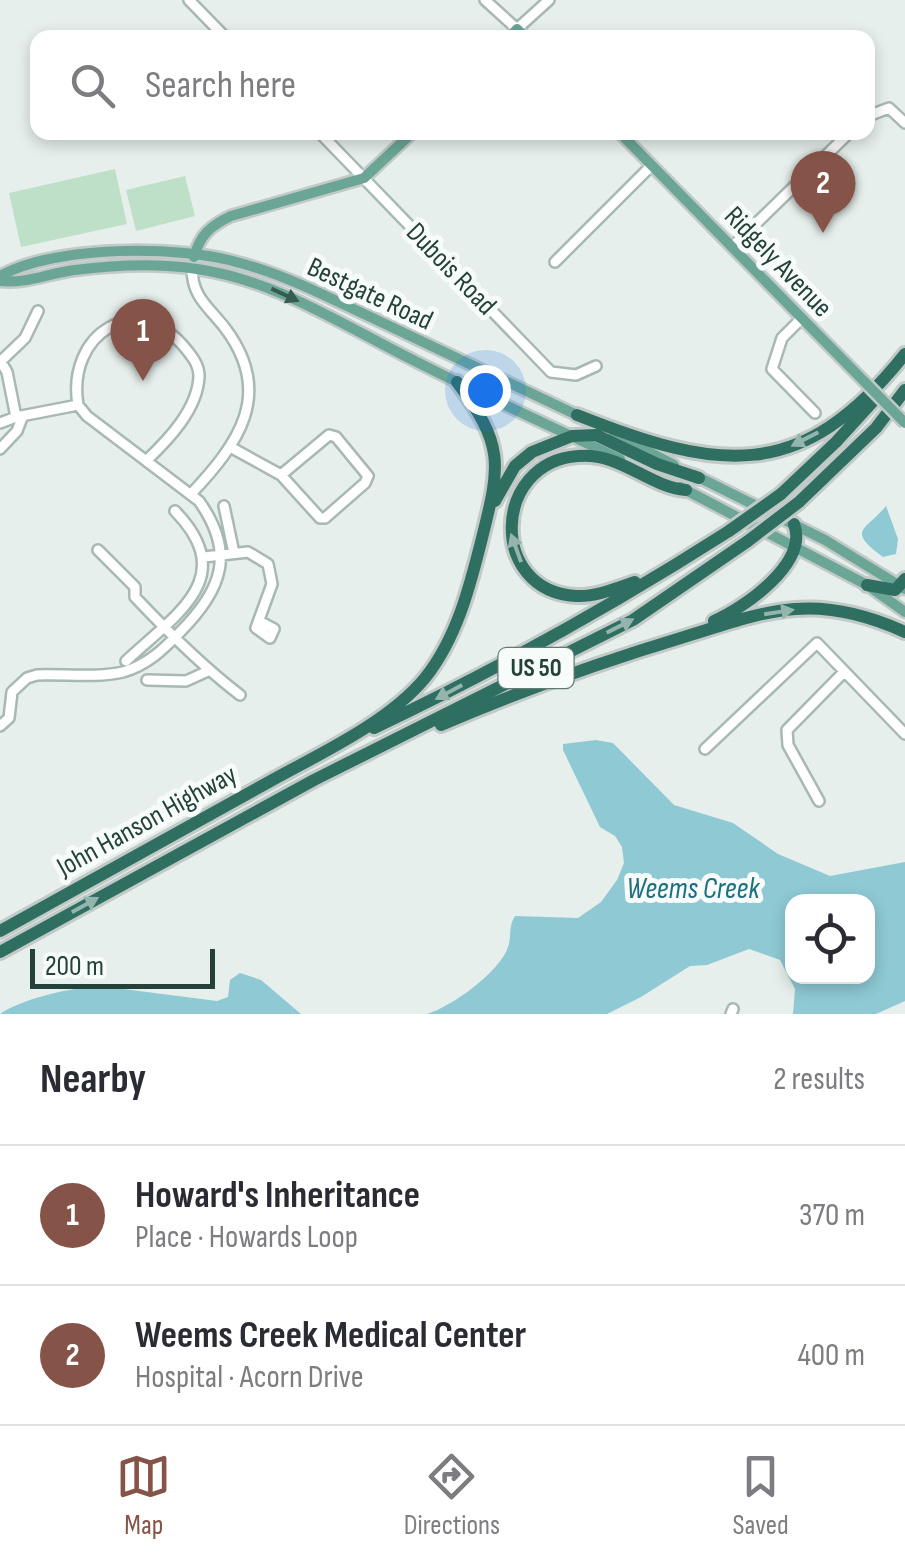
<!DOCTYPE html>
<meta charset="utf-8">
<style>
:root{--surface:#fff;--page:#f2f2f3;--text:#2b2b33;--muted:#7c7c81;--line:#e1e1e2;--accent:#855347}
body{margin:0;font-family:"Sofia Sans Condensed",sans-serif;background:var(--page);color:var(--text)}
.controls{position:absolute;right:30px;bottom:30px;display:grid;overflow:hidden;border-radius:20px;box-shadow:0 5px 15px #0003}
.controls button{width:90px;height:90px;display:grid;place-items:center;padding:0;border:0;border-bottom:2px solid var(--line);background:var(--surface);color:var(--text);font:50px sans-serif}
.scale{position:absolute;left:30px;bottom:25px;width:185px;box-sizing:border-box;padding-left:10px;border:5px solid #24423a;border-top:0;font-size:28px;line-height:35px;white-space:nowrap;color:#24423a;-webkit-text-stroke:8px #f7fbf9;paint-order:stroke}
.you{position:absolute;left:485px;top:390px;width:35px;height:35px;margin:-25px;border:8px solid #fff;border-radius:50%;background:#1a73e8;box-shadow:0 0 0 15px #1a73e833}
.badge{display:grid;place-items:center;width:65px;height:65px;border-radius:50%;background:var(--accent);color:#fff;font-size:32px;font-weight:700}
.pin{position:absolute;translate:-50% -82px;filter:drop-shadow(0 2px 5px #0008)}
.pin::after{content:'';position:absolute;top:52px;width:35px;height:30px;background:inherit;clip-path:polygon(0 0,100% 0,50% 100%)}
.list{margin:0;padding:0;list-style:none}
h2{display:flex;justify-content:space-between;align-items:center;height:130px;margin:0;padding:0 40px;font-size:42px}
h2 small{font-size:32px;font-weight:400;color:var(--muted)}
.list li{display:grid;grid-template-columns:65px 1fr auto;gap:30px;align-items:center;box-sizing:border-box;height:140px;padding:0 40px;border-top:2px solid var(--line)}
.list b{display:block;font-size:38px;white-space:nowrap}
.list p{margin:0;font-size:32px;white-space:nowrap;color:var(--muted)}
.list em{font-size:32px;font-style:normal;color:var(--muted)}
.icon{flex:none;width:55px;height:55px;fill:none;stroke:currentColor;stroke-width:2;stroke-linecap:round;stroke-linejoin:round}
.map{position:relative;flex:none;width:905px;height:1014px;overflow:hidden}
.search{position:absolute;background:var(--surface);box-shadow:0 5px 15px #0003;left:30px;right:30px;top:30px;height:110px;display:flex;align-items:center;gap:25px;box-sizing:border-box;padding:0 35px;border-radius:20px;color:var(--muted);font-size:38px}
.sheet{height:410px;background:var(--surface)}
nav{display:flex;justify-content:space-around;align-items:center;box-sizing:border-box;height:140px;border-top:2px solid var(--line);background:var(--surface);font-size:28px;color:var(--muted)}
nav a{display:grid;justify-items:center;gap:5px}
nav .on{color:var(--accent)}
.map>svg:first-child{display:block}
</style>
<div class="map">
<svg width="905" height="1014" viewBox="0 0 905 1014">
<rect width="100%" height="100%" fill="#e6efeb"/>
<!-- green -->
<path fill="#bfe0c8" d="M115,169l12,55 -106,23 -12,-54z
M185,176l10,40 -59,15 -10,-41z"/>
<!-- water -->
<path fill="#8ec9d4" fill-rule="evenodd" d="M886,506l12,33 -2,15 -13,3c-37,-27 -18,-26 3,-51z
M596,740l17,3 61,62 59,18 45,31 52,22 75,-14v139l-29,13h-83l2,-25 -15,-29 -31,-11 -42,16 -17,1 -49,31 -34,17h-180c24,-7 73,-42 81,-67 4,-11 0,-20 7,-31l63,2 23,-16 16,-22 7,-17 -2,-16 -7,-11 -15,-9 -37,-77v-6zM792,902h76v74h-76z
M240,973l21,7 40,34h-301c21,-15 73,-27 100,-28l117,15 11,-4 2,-17z"/>
<g fill="none" stroke-linecap="round" stroke-linejoin="round">
<!-- minor casing -->
<g stroke="#a8b8b2" stroke-width="14">
<path id="minor" d="M189,0l37,38
M485,0l32,29 32,-29
M868,116l21,-8 16,15
M319,132l232,240 25,3 20,-9
M733,246l117,-114
M555,262l96,-96
M802,318l-20,20 -10,31 43,44
M0,360l7,12 9,45
M1,361l24,-23 13,-27
M78,405c-12,-71 59,-117 108,-56 7,9 13,16 13,27 -1,33 -31,64 -52,84
M0,423l16,-6 62,-12
M232,448l49,27 39,43h5l40,-35 3,-7 -32,-39 -7,-2 -48,40
M0,449l17,-18 5,-13
M191,494c47,-50 84,-100 34,-166 -17,-22 -33,-31 -33,-60
M224,506l10,47
M98,550l37,37v10c33,35 67,69 105,98
M204,557l44,-5 20,12 4,20 -16,44 14,10 4,-9 -15,-8
M126,661c50,-47 114,-83 49,-150
M147,680l39,1 22,-10
M0,726l9,-8 3,-26 15,-14 10,-3c28,-1 59,3 86,-3 24,-7 40,-22 57,-40 42,-42 56,-79 19,-131l-112,-85 -9,-11
M705,749l112,-106 88,91
M819,801l-31,-56 -1,-15 57,-58
M731,1014l2,-5"/>
</g>
<!-- major casing -->
<g stroke="#c2cac8" stroke-width="15">
<path id="major" d="M509,38l8,-9 9,9
M619,132l228,232
M194,257c6,-22 16,-31 37,-41l133,-38 49,-46
M0,276c56,-31 179,-31 240,-13 49,13 95,38 141,59 66,32 134,63 200,95
M0,281c26,3 49,-8 75,-11 39,-5 82,-7 122,-1 78,11 146,56 216,91 68,35 138,66 207,99
M614,434l60,31
M694,475l131,65 80,49
M680,487l187,98 38,27"/>
</g>
<!-- highway casing -->
<g stroke="#c2cac8" stroke-width="18">
<path id="highway" d="M577,415c141,56 224,70 328,-61
M781,494l55,-52 41,-45
M495,501l20,-35 17,-14 40,-16 24,-1 61,29 42,14
M799,502l77,-74 29,-38
M635,582c-18,6 -39,15 -59,14 -88,-5 -84,-134 2,-140 42,-4 71,31 108,34
M867,585l28,5 10,-11
M714,621c30,-13 95,-58 80,-97
M441,725c79,-34 160,-63 243,-88 36,-11 73,-25 111,-28 38,-3 75,7 110,23
M374,728c122,-58 241,-124 355,-197
M0,931c89,-49 178,-98 267,-148 50,-28 121,-60 158,-105 32,-40 45,-92 57,-140 19,-75 22,-93 -25,-156
M0,952l314,-172 319,-160 115,-79"/>
</g>
<!-- minor -->
<use href="#minor" stroke="#fff" stroke-width="9"/>
<!-- major -->
<use href="#major" stroke="#6aa596" stroke-width="10"/>
<!-- highway -->
<use href="#highway" stroke="#2f6f62" stroke-width="12"/>
<!-- major-bridge casing -->
<g stroke="#c2cac8" stroke-width="15" stroke-linecap="butt">
<path id="major-bridge" d="M847,364l58,59"/>
</g>
<!-- highway-bridge casing -->
<g stroke="#c2cac8" stroke-width="18" stroke-linecap="butt">
<path id="highway-bridge" d="M729,531l52,-37
M748,541l51,-39"/>
</g>
<!-- major-bridge -->
<use href="#major-bridge" stroke="#6aa596" stroke-width="10"/>
<!-- highway-bridge -->
<use href="#highway-bridge" stroke="#2f6f62" stroke-width="12"/>
</g>
<!-- one-way arrows -->
<defs><path id="oneway-solid" d="M-6-.8H1V-3.2L6.5 0L1 3.2V.8H-6Z" transform="scale(2.5)"/></defs>
<use fill="#365b51" href="#oneway-solid" transform="translate(285 295) rotate(25)"/>
<g fill="#93b5ae">
<use href="#oneway-solid" transform="translate(805 439) rotate(153)"/>
<use href="#oneway-solid" transform="translate(516 548) rotate(-110)"/>
<use href="#oneway-solid" transform="translate(779 612) rotate(-9)"/>
<use href="#oneway-solid" transform="translate(620 626) rotate(-27)"/>
<use href="#oneway-solid" transform="translate(449 692) rotate(152)"/>
<use href="#oneway-solid" transform="translate(85 905) rotate(-29)"/>
</g>
<g text-anchor="middle" dominant-baseline="central" stroke-width="10" stroke-linejoin="round" paint-order="stroke">
<!-- shield labels -->
<rect fill="#f7fbf9" stroke="#637a73" stroke-width="2.5" x="498.5" y="648" width="75" height="40" rx="8"/>
<g font-size="25" font-weight="bold" fill="#24423a">
<text x="536" y="668">US 50</text>
</g>
<!-- street labels -->
<g font-size="28" fill="#24423a" stroke="#f7fbf9">
<text transform="translate(778 262) rotate(46)">Ridgely Avenue</text>
<text transform="translate(451 269) rotate(46)">Dubois Road</text>
<text transform="translate(370 294) rotate(25)">Bestgate Road</text>
<text transform="translate(147 821) rotate(-29)">John Hanson Highway</text>
</g>
<!-- water labels -->
<g font-size="30" font-style="italic" fill="#1c6f80" stroke="#f7fbf9">
<text x="693" y="889">Weems Creek</text>
</g>
</g>
</svg>
<div class="controls">
<button><svg class="icon" aria-label="locate" viewBox="0 0 24 24"><circle cx="12" cy="12" r="6"/><path d="M12 2v4M12 18v4M2 12h4M18 12h4"/></svg></button>
</div>
<div class="scale">200 m</div>
<div class="you"></div>
<div class="pin badge" style="left:143px;top:381px">1</div>
<div class="pin badge" style="left:823px;top:233px">2</div>
<div class="search"><svg class="icon" aria-label="search" viewBox="0 0 24 24"><circle cx="10" cy="10" r="6"/><path d="M15 15l6 6"/></svg>Search here</div>
</div>
<section class="sheet">
<h2>Nearby<small>2 results</small></h2>
<ul class="list">
<li><span class="badge">1</span><div><b>Howard's Inheritance</b><p>Place · Howards Loop</p></div><em>370 m</em></li>
<li><span class="badge">2</span><div><b>Weems Creek Medical Center</b><p>Hospital · Acorn Drive</p></div><em>400 m</em></li>
</ul>
</section>
<nav>
<a class="on"><svg class="icon" aria-label="map" viewBox="0 0 24 24"><path d="M3 6l6-2 6 2 6-2v14l-6 2-6-2-6 2zM9 4v14M15 6v14"/></svg>Map</a>
<a><svg class="icon" aria-label="directions" viewBox="0 0 24 24"><path d="M12 3l9 9-9 9-9-9zM9 14v-3h6M13 9l2 2-2 2"/></svg>Directions</a>
<a><svg class="icon" aria-label="saved" viewBox="0 0 24 24"><path d="M7 4h10v16l-5-4-5 4z"/></svg>Saved</a>
</nav>
